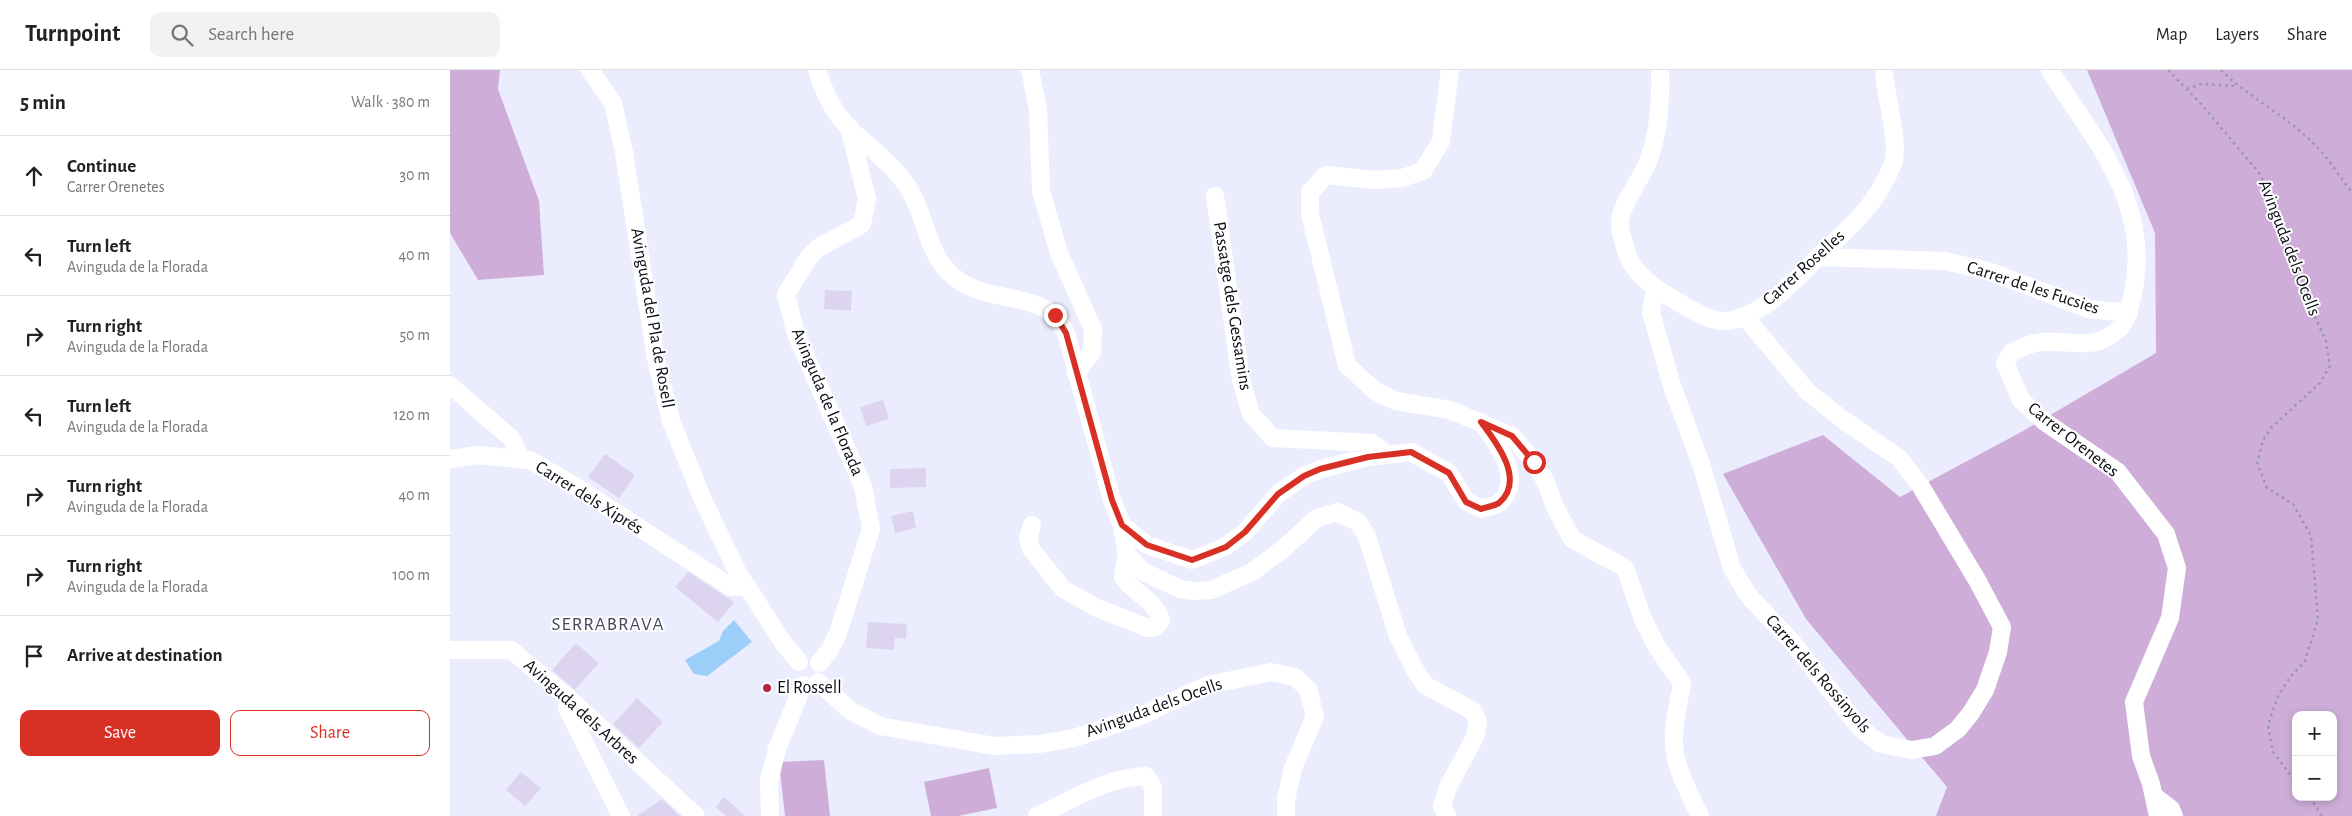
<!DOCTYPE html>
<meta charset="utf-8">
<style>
:root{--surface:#fff;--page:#f2f2f2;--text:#222;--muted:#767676;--line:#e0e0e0;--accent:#d93025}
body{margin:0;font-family:"Alegreya Sans",sans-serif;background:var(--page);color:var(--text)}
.controls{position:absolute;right:15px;bottom:15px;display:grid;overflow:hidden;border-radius:10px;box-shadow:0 2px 8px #0003}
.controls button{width:45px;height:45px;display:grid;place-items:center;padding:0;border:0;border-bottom:1px solid var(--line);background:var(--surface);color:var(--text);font:25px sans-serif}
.stop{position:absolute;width:15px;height:15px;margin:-11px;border:4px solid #d93025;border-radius:50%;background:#fff}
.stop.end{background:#d93025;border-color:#fff;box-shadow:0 1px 5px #0008}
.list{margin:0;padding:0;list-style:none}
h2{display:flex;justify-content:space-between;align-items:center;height:65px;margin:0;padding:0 20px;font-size:21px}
h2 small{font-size:16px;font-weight:400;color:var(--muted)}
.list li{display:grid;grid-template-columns:32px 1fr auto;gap:15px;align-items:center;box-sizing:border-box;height:80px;padding:0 20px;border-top:1px solid var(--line)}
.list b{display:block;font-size:19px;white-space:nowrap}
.list p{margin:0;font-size:16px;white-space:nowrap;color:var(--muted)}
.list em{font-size:16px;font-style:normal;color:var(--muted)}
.actions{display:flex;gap:10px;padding:15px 20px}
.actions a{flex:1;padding:11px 0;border:1px solid var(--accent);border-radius:10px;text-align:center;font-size:18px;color:var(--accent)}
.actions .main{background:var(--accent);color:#fff}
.icon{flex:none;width:28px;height:28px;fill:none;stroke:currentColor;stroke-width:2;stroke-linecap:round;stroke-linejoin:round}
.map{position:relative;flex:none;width:1902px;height:746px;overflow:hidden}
header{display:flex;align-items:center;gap:30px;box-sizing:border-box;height:70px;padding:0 25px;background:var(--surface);border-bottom:1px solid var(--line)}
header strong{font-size:24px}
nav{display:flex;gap:28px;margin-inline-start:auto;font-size:18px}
.search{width:350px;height:45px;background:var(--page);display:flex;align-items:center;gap:12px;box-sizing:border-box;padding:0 18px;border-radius:10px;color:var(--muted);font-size:19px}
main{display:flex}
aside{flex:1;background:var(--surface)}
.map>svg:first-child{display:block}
</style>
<header>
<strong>Turnpoint</strong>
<div class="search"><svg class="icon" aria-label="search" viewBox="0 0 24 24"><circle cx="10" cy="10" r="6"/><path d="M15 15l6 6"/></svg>Search here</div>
<nav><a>Map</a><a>Layers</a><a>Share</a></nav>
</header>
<main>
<aside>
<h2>5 min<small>Walk · 380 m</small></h2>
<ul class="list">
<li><svg class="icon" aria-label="ahead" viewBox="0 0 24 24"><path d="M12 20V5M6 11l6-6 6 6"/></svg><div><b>Continue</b><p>Carrer Orenetes</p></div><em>30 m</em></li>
<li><svg class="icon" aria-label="left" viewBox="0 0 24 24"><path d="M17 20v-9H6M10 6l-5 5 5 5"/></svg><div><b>Turn left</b><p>Avinguda de la Florada</p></div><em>40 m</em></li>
<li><svg class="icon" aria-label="right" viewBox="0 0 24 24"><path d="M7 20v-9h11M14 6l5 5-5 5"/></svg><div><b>Turn right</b><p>Avinguda de la Florada</p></div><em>50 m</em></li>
<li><svg class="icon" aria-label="left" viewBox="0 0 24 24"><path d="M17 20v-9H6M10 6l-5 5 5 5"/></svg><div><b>Turn left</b><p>Avinguda de la Florada</p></div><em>120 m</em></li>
<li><svg class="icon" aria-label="right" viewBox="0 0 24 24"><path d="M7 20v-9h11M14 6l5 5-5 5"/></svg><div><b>Turn right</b><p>Avinguda de la Florada</p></div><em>40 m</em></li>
<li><svg class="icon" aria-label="right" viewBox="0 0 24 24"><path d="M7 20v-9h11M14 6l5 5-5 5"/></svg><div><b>Turn right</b><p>Avinguda de la Florada</p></div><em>100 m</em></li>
<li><svg class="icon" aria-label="arrive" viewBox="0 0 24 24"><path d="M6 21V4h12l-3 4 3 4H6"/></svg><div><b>Arrive at destination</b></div></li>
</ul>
<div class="actions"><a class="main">Save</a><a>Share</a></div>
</aside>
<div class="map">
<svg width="1902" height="746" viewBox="0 0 1902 746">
<rect width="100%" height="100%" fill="#ebedfe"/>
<!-- green -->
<path fill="#ceaed9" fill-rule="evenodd" d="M0,0h50l-2,19 41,112 5,74 -66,5 -28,-47z
M1637,0h265v746h-416l11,-29 -141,-168 -83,-145 100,-39 77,62 123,-66 133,-78 -1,-120zM1846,645h37v82h-37z
M374,690l6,56h-45l-6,-54z
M539,698l8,40 -39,8h-27l-7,-34z"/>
<!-- water -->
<path fill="#9bcef8" d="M284,550l18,22 -45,34 -13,-2 -9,-14 34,-19 4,-10z"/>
<!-- building -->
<path fill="#ddd5f0" d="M375,220l27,1 -1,20 -27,-2z
M433,330l6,19 -23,7 -6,-19z
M155,384l30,21 -16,23 -31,-21z
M476,398v19l-36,1v-19z
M463,441l3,17 -21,5 -4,-17z
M238,502l46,30 -16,20 -43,-35z
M418,552l39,2 -1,15 -11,-1 -1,12 -28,-2z
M126,573l23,20 -24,27 -23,-20z
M187,628l26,24 -24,26 -26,-24z
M71,702l20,16 -16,18 -19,-16z
M274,727l21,19h-19l-10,-9z
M212,729l18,17h-43z"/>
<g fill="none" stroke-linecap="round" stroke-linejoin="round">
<!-- path -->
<path stroke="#9899a7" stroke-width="2.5" stroke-dasharray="2.5 4" stroke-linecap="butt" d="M1718,0l34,35 58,69 25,54 6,36 35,77 4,25 -10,17 -48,44 -9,13 -6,23 10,25 26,16 18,32 7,83 -13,42 -14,15 -13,20 -10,29 5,27 23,30
M1771,0c28,28 68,47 96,77 13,13 23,31 35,45
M1737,19l14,-5 37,2
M1860,727l12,19"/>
<!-- minor -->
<path stroke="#fff" stroke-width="18" d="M140,0l23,33 11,49 32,207 15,62 32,79 34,71 47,73 15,18
M367,0c6,19 16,41 30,56 22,22 48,39 63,65 19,31 16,69 51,91 28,18 65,12 92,32 5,4 9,13 13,19l46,167 10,25 25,20 45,15 33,-13 20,-15 33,-38 26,-18 17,-7 47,-12 43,-5 38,21 17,28 15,8c5,-2 14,-3 18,-6 27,-24 -3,-61 -18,-81
M580,0l8,39 3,82 18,62 34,76 -1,23 -16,21
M1000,0l-9,71 -18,30 -21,7 -27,2 -49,-5 -16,17v22l37,151 28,26 21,10 54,9 62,26 22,26 12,20 9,25 17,32 53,29 18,51 14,28 25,36c-3,20 -9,39 -8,59 0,25 16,52 26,74
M1210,0c1,29 -1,59 -10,86 -6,21 -28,45 -30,65 -1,7 3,19 5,26 5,23 24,37 43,49 14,8 39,25 55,25 37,0 73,-43 98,-67 17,-16 36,-32 50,-51 9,-12 17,-26 22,-40 7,-22 -8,-67 -9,-93
M1600,0c45,72 102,131 83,224 -5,21 -6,32 -25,43 -21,13 -49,1 -72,6 -8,1 -16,6 -24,9l-7,11 16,37 24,22 73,50 48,62 11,34 -7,50 -36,84 7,54 10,28 7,32
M765,126l26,184 10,34 22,24 99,5 16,12
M1368,187l127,4 43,10 101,38 40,4
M1205,218l-4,24 21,74 29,78 31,104 16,27 45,48 67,85 21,16 31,6 23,-4 23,-17 13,-16 14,-23 13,-38 4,-25 -25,-47 -57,-95 -21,-27 -57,-39 -35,-28 -63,-75
M0,315l61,53 11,22
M0,389l27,-4 53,5 48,28 153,99 16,-1
M582,455l-4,13 3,11 32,40 34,19 51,20 7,-1 6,-6c-5,-21 -27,-27 -38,-44l4,-22
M672,455l5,30 15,16 38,18 14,2 17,-1 41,-18 31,-23 34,-31 20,-6 21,10 9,15 31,99 16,32 11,17 48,26 5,10 -3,16 -27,50 -6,19 5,10
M0,580h61l61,51 124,115
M369,593l10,-12 9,-18 33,-104 -8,-43 -67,-152 -10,-40 23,-37 9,-9 44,-24 5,-25 -18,-72
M368,612l33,29 29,15 115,20 45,-2 34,-6 64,-21 70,-32 63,-13 24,5 13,12 7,27 -22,52 -7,32v16
M122,631l-5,7 54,108
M1704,726l17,13 3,7
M320,746l-1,-35 8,-32 26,-64
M587,746c38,-17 66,-38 109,-40l7,11v29"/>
</g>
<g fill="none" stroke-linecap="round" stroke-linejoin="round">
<!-- route -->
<path stroke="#d93025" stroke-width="6" d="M605,245l11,18 46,167 10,25 25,20 45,15 34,-13 19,-15 33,-38 26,-18 16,-7 48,-12 43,-5 38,21 17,29 15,7c5,-2 14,-3 18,-6 27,-23 -3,-61 -18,-81l31,14 22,26"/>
</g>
<!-- markers -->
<circle fill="#b22046" stroke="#fff" stroke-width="2" cx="317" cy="618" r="5"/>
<g text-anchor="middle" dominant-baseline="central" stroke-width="4" stroke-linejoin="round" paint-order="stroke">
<!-- street labels -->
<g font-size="18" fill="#0b0c14" stroke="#fff">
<text transform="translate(1839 178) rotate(69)">Avinguda dels Ocells</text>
<text transform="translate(1354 198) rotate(-42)">Carrer Roselles</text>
<text transform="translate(1583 218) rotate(18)">Carrer de les Fucsies</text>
<text transform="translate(782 236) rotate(81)">Passatge dels Gessamins</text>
<text transform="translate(202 248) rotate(80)">Avinguda del Pla de Rosell</text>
<text transform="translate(377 332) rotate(67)">Avinguda de la Florada</text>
<text transform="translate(1623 370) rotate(38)">Carrer Orenetes</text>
<text transform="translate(139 428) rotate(32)">Carrer dels Xiprés</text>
<text transform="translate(1368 604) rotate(49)">Carrer dels Rossinyols</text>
<text transform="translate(704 638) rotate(-20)">Avinguda dels Ocells</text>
<text transform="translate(131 642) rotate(42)">Avinguda dels Arbres</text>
</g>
<!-- poi labels -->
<g font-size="18" fill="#0b0c14" stroke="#fff" text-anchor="start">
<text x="327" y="618">El Rossell</text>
</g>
<!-- neighbourhood labels -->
<g font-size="19" letter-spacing="1" fill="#45475d" stroke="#fff">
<text x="158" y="554">SERRABRAVA</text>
</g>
</g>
</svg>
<div class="controls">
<button>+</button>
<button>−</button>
</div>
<div class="stop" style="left:1084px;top:392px"></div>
<div class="stop end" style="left:605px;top:245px"></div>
</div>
</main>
